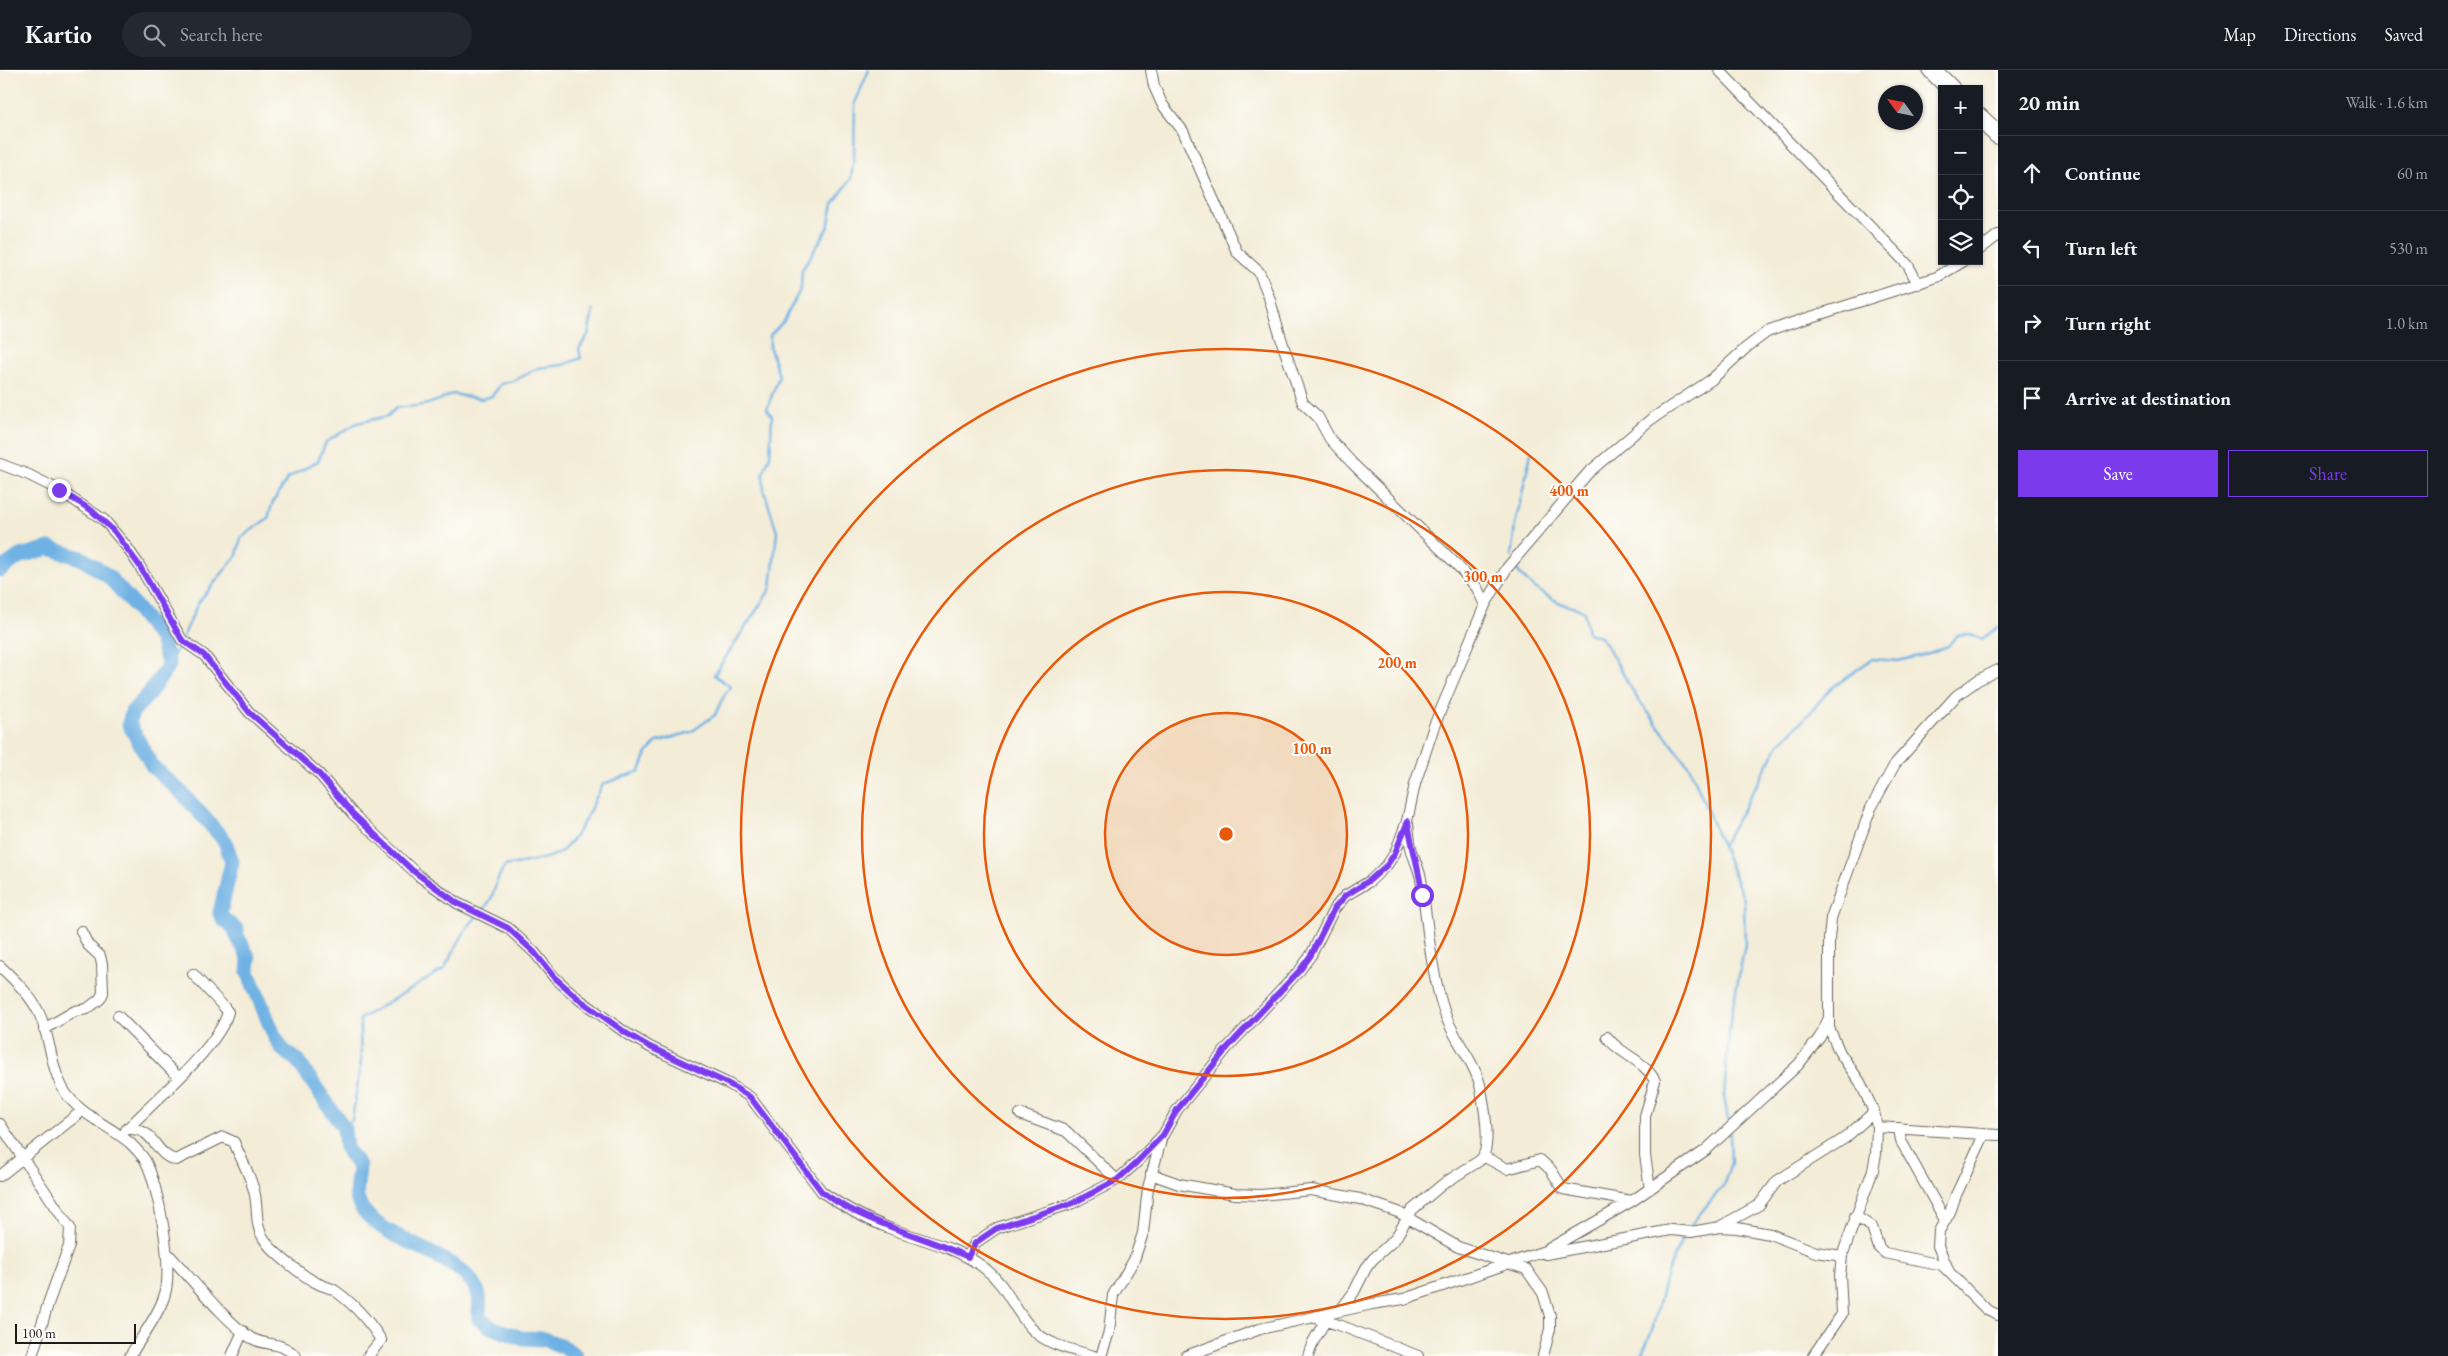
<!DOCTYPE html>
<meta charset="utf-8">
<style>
:root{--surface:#171b24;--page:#242831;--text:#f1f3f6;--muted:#9ea1a6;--line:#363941;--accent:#7c3aed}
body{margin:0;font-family:"EB Garamond",serif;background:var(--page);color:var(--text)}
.controls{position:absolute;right:15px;top:15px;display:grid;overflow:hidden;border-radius:0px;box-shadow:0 1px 4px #0004}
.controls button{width:45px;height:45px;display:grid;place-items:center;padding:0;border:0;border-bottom:1px solid var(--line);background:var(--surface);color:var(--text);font:25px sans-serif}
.compass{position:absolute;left:1878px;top:15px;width:45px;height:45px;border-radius:50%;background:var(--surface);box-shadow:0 1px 4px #0004;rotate:303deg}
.scale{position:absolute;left:15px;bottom:12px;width:121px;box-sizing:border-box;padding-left:5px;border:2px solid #1c1c1c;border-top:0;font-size:14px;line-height:18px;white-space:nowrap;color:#1c1c1c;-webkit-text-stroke:4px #fdfcf7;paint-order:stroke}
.stop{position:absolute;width:15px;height:15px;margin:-11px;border:4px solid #7c3aed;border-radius:50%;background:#fff}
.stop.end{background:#7c3aed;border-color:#fff;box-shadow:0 1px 5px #0008}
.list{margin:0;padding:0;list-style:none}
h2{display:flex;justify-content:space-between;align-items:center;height:65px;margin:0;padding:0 20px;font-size:21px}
h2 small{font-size:16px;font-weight:400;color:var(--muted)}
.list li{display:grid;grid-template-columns:32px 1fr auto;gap:15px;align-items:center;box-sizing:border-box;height:75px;padding:0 20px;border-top:1px solid var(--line)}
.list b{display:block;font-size:19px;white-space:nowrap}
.list em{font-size:16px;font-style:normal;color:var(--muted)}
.actions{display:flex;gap:10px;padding:15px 20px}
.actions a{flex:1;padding:11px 0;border:1px solid var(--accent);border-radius:0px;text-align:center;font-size:18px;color:var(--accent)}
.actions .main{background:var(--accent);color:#fff}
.icon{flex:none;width:28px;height:28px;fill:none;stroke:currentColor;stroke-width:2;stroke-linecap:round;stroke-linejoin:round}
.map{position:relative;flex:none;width:1998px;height:1286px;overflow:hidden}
header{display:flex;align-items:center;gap:30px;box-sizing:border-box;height:70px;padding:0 25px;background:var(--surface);border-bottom:1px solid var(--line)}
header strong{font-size:24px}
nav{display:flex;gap:28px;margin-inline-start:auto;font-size:18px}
.search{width:350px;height:45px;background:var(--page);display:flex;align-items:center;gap:12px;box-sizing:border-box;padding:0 18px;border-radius:28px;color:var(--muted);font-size:19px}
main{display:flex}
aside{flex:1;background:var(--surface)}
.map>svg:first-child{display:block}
</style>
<header>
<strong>Kartio</strong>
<div class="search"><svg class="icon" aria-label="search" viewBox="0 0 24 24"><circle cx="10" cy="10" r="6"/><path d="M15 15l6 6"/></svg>Search here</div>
<nav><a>Map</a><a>Directions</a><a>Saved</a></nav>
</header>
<main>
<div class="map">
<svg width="1998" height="1286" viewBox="0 0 1998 1286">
<rect width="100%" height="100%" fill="#fdfcf7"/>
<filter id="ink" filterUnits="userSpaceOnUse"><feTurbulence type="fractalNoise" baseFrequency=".02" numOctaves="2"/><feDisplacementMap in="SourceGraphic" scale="10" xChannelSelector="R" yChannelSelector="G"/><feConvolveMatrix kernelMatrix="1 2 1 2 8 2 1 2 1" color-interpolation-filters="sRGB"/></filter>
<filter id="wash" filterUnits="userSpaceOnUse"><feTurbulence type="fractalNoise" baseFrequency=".0096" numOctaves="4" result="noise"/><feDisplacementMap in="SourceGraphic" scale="20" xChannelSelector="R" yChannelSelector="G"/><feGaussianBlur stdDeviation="1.12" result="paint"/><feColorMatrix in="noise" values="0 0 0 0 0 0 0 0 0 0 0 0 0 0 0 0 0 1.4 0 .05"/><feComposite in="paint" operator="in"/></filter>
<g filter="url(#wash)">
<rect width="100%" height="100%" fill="#f3ecd7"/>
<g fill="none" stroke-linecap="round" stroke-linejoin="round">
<!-- stream -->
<path stroke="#6eb1e3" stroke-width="2.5" d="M1511,487l4,-32 16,-72
M1513,494c13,21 30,31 52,41 6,2 13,3 19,6l4,22 12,4 6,7 29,51 55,73 54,132 1,44 -15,78 -6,74 5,29
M183,567l15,-34 39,-48 4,-17 27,-20 5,-16 15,-24 30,-17 8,-19 31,-19 31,-7 9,-9c19,1 39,-4 55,-13l30,5 10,-3 9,-12 15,-4 22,-12 25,-3 18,-7 -2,-9 9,-14 5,-25
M169,595l11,-23
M1722,777l57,-103 31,-31 19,-23 43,-31 26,2 28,-7 22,-8 9,-11 11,-1 14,5 16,-12
M482,841c16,-16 10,-28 23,-45 14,-3 42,-6 54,-13 20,-14 32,-47 44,-69l37,-13 7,-18 10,-11 34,-10 24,-17 10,-21 6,-7 -17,-12 57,-87 6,-56 -13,-42 -1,-16 7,-18 2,-40 -5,-7 12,-33 -9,-28v-13l14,-14 17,-33 1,-18 26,-42 5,-24 18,-25 3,-22 1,-54 14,-33
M344,1058l8,-8 9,-58 -1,-43 84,-50 22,-40 10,-12
M1688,1158l35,-42 8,-23 -1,-30
M1641,1286l11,-26 15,-57 17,-38"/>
<!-- river -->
<path stroke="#6eb1e3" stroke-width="15" d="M0,500l20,-14 29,-8 32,10 27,18 27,30 26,33 8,26 -21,30 -16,17 -3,12 24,43 28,25 44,49 7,21 -12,51 3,6 14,11 -1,4 13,24 -1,14 26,63 8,14 15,11 47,68 2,20 13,18c0,10 -5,26 -1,35 17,42 111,52 121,95 2,8 -1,16 0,23l12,8 30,11 23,1 20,8 12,9"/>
</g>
</g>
<g filter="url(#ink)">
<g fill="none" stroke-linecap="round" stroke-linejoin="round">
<!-- street casing -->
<g stroke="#67655d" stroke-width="12">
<path id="street" d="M1151,0l3,16 8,18 21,27 54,121 22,20 9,22 15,51 20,58 15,14 12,22 22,24 105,102 20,23 8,17
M1719,0l189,195 10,19
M1979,180l19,-15
M0,394l29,11 30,15 45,30 22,26 13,19 43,75 22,15 45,57 70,62 34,40 66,62 38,27 51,25 27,25 19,24 26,23 46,33 24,14 79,37 21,13 72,95c20,14 43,27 67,36 32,12 65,18 94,39 25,19 29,41 49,62 15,16 41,21 62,27
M0,896c15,15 30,28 39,47 12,25 11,55 26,79 16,24 44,33 65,51 5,5 11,11 15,17 14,26 29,110 19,137 -7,21 -23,40 -34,59
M118,946l61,62
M44,959l31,-18 12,-2 13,-10 3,-6 -1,-29 -2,-8 -12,-11 -7,-14
M1607,967c13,18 37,22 48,44l-10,35v39l5,34
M1020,1044l46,17 51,49
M0,1054l70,104 -1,18 -20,55 -17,55
M1877,1057l121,8
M1899,1058l2,13 44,79
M127,1059c29,-2 26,26 49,31l47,-23 11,5c7,18 17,33 21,53 4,23 -2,33 16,53 10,10 33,29 46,35 5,3 12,4 17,7 19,13 35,31 47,50l-13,16
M126,1060c26,-27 93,-83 102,-118l-4,-5 -31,-33
M1485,1087l22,12 33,-9 11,10 12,19 69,12
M1151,1104l28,10 56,10 26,1 50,-5 49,9 38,13 60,35 68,22 17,24 7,23v13l-7,27
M0,1106l82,-65
M1855,1146l17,11 7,21 6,5 57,12 45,45 11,5
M1721,1156l38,-21 18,-24 68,-43 29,-26
M168,1184c23,24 57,67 83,84 16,9 28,2 45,18
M1546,1184l125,-24 20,2 29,-5 17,1 33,6 46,18 26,4
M968,1187l7,-14 22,-15 76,-25 44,-23 19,-17 27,-28 14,-25 51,-63 72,-77 11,-15 23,-46 11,-13 25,-15 17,-16 8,-12 12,-32 8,-37 19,-58 51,-121 22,-37 81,-95 62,-53 61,-40 36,-33 20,-15 25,-9 145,-46 27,-16
M1948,1199l-10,-23 1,-15 11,-19 6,-17 28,-60
M1340,1241l14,-19 12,-24 7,-9 22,-20 17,-29 31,-26 36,-23c14,-10 5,-56 2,-72 -6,-28 -27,-49 -36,-75 -15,-44 -17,-89 -24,-135 -2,-11 -8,-21 -10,-32 -2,-8 -2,-15 -3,-23
M1315,1248l24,7 79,31
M232,1286l11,-25
M1101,1286l8,-24 4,-37 21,-35 9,-27 5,-45 13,-48
M1186,1286l74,-27 112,-25 32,-5 141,-48 87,-50 74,-51 92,-85 22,-28 8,-17
M1308,1286l5,-14 13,-22
M1813,1286l29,-42 -2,-39 2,-19 31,-86 3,-16 1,-27 -3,-15 -14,-30 -20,-29 -11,-25v-89l2,-21 40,-110 24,-44 61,-68 22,-16 20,-10"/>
</g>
<!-- highway casing -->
<g stroke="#67655d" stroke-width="20">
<path id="highway" d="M1932,0l19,19
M1979,47l19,18"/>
</g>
<!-- street -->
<use href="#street" stroke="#fff" stroke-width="10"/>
<!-- highway -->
<use href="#highway" stroke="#fff" stroke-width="18"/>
</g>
</g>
<g fill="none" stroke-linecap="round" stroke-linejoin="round" filter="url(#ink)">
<!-- route -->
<path stroke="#7c3aed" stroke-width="6" d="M59,420l32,20 23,21 25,34 43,75 22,15 45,57 70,62 34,40 59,56 45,33 51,25 27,25 19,24 26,23 46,33 24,14 79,37 21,13 72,95c44,32 97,42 146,65l7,-14 22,-15 76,-25 44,-23 19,-17 27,-28 14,-25 51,-63 72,-77 11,-15 23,-46 11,-13 25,-16 17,-15 8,-12 13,-32c3,26 12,49 14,74"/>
</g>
<!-- distance rings -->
<circle cx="1226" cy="764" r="121" fill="#e8590c" fill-opacity=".12"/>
<g fill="none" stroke="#e8590c" stroke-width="2.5">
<circle cx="1226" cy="764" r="121"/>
<circle cx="1226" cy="764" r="242"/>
<circle cx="1226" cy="764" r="364"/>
<circle cx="1226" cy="764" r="485"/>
</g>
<circle cx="1226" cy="764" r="8" fill="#e8590c" stroke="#fdfcf7" stroke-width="2.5"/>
<g font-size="15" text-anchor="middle" font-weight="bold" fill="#e8590c" stroke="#fdfcf7" stroke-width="4" stroke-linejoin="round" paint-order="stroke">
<text x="1569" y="426">400 m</text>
<text x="1483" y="512">300 m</text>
<text x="1397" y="598">200 m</text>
<text x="1312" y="684">100 m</text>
</g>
</svg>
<div class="controls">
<button>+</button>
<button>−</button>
<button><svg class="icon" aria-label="locate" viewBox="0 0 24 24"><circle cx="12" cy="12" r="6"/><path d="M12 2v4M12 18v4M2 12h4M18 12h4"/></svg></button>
<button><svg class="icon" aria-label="layers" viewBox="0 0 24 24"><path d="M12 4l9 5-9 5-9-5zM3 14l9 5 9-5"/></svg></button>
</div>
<svg class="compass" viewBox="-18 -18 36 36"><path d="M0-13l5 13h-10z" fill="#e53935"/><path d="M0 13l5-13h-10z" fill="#9ea1a6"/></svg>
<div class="scale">100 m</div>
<div class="stop" style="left:1422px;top:825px"></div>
<div class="stop end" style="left:59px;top:420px"></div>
</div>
<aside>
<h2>20 min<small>Walk · 1.6 km</small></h2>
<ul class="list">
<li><svg class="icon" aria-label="ahead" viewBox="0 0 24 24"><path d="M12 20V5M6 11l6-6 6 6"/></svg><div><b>Continue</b></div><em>60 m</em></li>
<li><svg class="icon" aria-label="left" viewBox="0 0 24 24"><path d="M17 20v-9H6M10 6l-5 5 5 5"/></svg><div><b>Turn left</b></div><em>530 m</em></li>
<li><svg class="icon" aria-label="right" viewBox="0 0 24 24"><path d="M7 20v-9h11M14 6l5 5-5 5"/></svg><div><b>Turn right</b></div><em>1.0 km</em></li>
<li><svg class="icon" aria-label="arrive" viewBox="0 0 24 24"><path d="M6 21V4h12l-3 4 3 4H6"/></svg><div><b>Arrive at destination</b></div></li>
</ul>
<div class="actions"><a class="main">Save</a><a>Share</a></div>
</aside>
</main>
